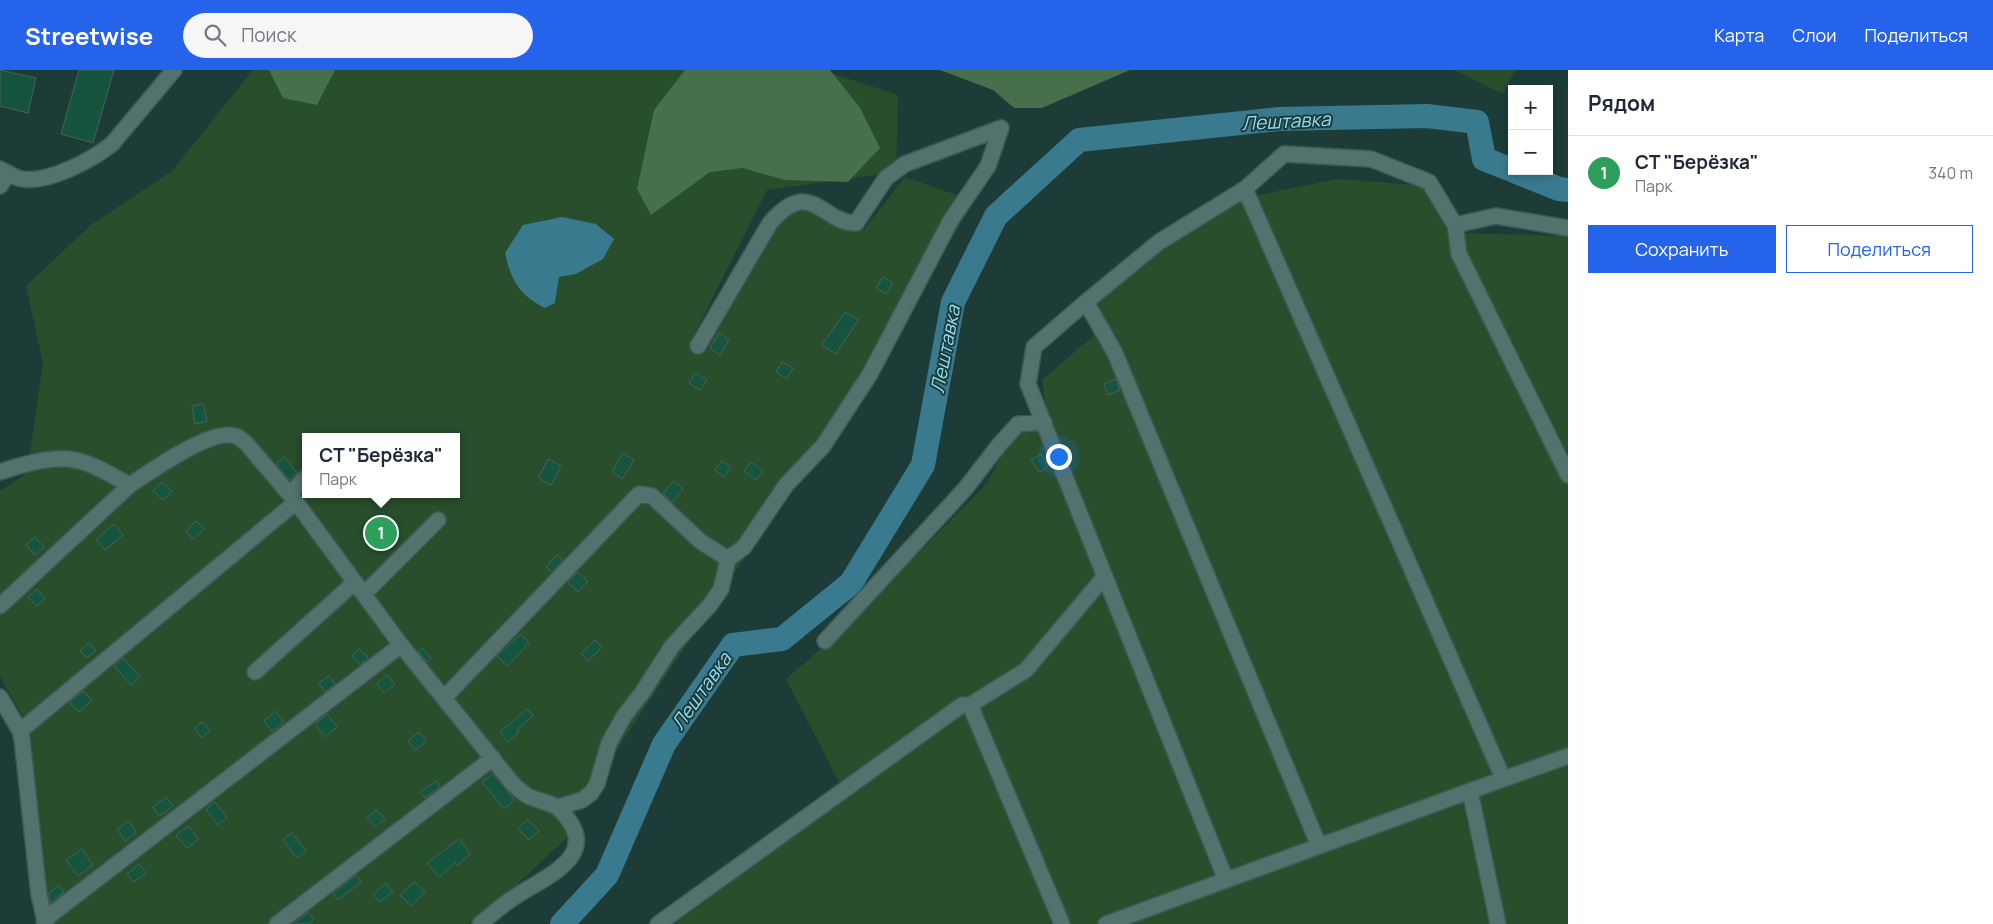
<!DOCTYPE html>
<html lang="ru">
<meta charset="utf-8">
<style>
:root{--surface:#fff;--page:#f6f6f7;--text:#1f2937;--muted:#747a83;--line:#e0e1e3;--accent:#2563eb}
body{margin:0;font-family:Manrope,sans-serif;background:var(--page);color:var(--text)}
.controls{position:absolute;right:15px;top:15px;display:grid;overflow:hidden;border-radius:0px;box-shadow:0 2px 8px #0003}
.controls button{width:45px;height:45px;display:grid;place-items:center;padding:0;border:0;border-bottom:1px solid var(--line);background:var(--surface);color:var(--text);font:25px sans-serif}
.you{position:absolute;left:1058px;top:386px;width:18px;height:18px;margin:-12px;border:4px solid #fff;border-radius:50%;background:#1a73e8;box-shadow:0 0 0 8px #1a73e833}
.badge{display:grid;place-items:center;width:32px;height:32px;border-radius:50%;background:var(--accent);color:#fff;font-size:16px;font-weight:700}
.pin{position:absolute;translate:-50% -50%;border:2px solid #fff;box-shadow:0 1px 5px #0006}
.popup{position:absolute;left:302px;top:363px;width:158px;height:65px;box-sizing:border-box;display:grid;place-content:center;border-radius:0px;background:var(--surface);filter:drop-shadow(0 1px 4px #0005);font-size:16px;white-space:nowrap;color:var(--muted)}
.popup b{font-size:19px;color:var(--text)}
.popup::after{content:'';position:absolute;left:50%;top:100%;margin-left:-10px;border:10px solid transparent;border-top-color:var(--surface)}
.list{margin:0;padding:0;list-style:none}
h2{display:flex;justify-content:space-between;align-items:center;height:65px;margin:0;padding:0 20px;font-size:21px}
h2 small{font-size:16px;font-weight:400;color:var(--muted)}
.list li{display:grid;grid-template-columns:32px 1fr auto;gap:15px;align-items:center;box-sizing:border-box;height:75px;padding:0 20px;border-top:1px solid var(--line)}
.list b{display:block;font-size:19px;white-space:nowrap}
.list p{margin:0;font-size:16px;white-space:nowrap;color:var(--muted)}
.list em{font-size:16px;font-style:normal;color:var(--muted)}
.actions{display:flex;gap:10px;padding:15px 20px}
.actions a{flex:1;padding:11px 0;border:1px solid var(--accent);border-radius:0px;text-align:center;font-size:18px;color:var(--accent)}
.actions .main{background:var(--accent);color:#fff}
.icon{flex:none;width:28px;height:28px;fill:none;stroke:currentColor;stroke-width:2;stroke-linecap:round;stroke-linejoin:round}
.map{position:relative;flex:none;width:1568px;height:854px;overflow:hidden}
header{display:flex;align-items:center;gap:30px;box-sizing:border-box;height:70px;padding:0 25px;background:var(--accent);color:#fff}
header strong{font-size:24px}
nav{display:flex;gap:28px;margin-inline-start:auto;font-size:18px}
.search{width:350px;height:45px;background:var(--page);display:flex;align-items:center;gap:12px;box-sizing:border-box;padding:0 18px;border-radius:28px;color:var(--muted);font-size:19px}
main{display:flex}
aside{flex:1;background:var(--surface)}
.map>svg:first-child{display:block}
</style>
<header>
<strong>Streetwise</strong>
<div class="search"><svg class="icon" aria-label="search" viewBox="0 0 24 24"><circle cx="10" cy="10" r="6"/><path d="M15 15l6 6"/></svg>Поиск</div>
<nav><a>Карта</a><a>Слои</a><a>Поделиться</a></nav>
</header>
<main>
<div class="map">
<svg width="1568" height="854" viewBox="0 0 1568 854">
<rect width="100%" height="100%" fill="#1d3b37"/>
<!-- green -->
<path fill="#284e2c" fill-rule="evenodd" d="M253,0h569l76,25 -2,77 -129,18 -77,153 105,-146 69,32 41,-52 69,24 -82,135 -322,484 -1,16 -56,52 -46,36h-412l-12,-18 -13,-177 -30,-53v-185l27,-18 16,-110 -17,-77 65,-61 81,-54zM505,183l71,21 -17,3 -4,26zM306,367h150v57h-150z
M1454,0h61l-12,24z
M1337,109l91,7 37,47 103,3v688h-894l173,-126 -61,-119 61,-53 141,-144 24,-48 35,-20 -5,-34 57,-49 -1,-30 72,-61 75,-42z"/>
<!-- forest -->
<path fill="#476f4b" d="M269,0h66l-18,35 -34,-7z
M685,0h145l30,38 20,40 -32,34 -64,-2 -41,-12 -33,4 -59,43 -14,-26 17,-79z
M940,0h190l-88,38h-28l-21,-18z"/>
<!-- water -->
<path fill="#397a8f" d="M562,147l34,7 18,15 -11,20 -27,15 -17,3 -4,26 -10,5c-26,-13 -34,-28 -40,-55l18,-28z"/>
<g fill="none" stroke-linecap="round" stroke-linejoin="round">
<!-- river -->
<path stroke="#397a8f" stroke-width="24" d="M1514,101l45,18 9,1
M562,854l45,-49 57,-131 69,-99 49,-6 69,-56 72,-118 30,-163 43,-86 83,-76 200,-21 148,-3 50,6 7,37 28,11"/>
</g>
<!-- building -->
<path fill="#15543e" stroke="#486256" d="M0,0l36,8 -8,35 -28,-7z
M79,0h35l-21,73 -32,-9z
M883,207l10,6 -7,11 -10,-6z
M845,242l13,8 -22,34 -14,-9z
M719,263l10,7 -9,15 -10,-7z
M782,292l11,6 -6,11 -11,-7z
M695,303l12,7 -7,10 -11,-7z
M1116,309l4,11 -12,5 -4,-11z
M203,334l4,17 -12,3 -3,-18z
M623,383l11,7 -12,19 -10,-7z
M1041,384l7,13 -9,5 -8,-12z
M284,387l13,16 -8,7 -13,-16z
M548,389l13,7 -10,19 -13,-7z
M722,391l9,6 -7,10 -9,-7z
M751,392l12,9 -7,9 -12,-9z
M674,411l9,8 -11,13 -9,-9z
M162,412l10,9 -9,9 -10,-9z
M196,451l8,8 -11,10 -7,-8z
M114,454l9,11 -18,15 -9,-11z
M35,467l9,10 -9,8 -9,-10z
M557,485l6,5 -11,12 -6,-5z
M578,502l10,9 -10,11 -10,-10z
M37,519l8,9 -8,8 -9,-9z
M521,564l8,9 -22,23 -10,-10z
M595,570l7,7 -14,14 -7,-8z
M89,573l7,7 -9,8 -7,-7z
M422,578l9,10 -4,4 -9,-11z
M359,579l9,8 -8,8 -8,-9z
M123,588l17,19 -9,8 -17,-19z
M387,605l8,9 -11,9 -7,-9z
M329,606l6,8 -10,8 -6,-9z
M83,621l9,9 -13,12 -10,-10z
M527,639l6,6 -16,15 2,2 -11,10 -8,-10z
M275,641l9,11 -12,9 -8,-10z
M327,644l10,13 -12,10 -10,-13z
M202,652l8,9 -8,7 -8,-10z
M419,662l8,9 -12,9 -7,-9z
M493,704l22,26 -11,9 -22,-27z
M436,711l4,6 -15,11 -5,-6z
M166,727l7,9 -14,10 -6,-9z
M215,732l12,16 -9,7 -12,-16z
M376,740l9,9 -9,8 -9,-9z
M527,749l12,12 -10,9 -11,-11z
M129,751l7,11 -11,9 -8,-12z
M188,756l11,13 -12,9 -11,-13z
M292,763l14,18 -9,7 -14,-18z
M459,769l12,15 -14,11 -2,-2 -16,14 -12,-14z
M82,779l11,16 -15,11 -12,-16z
M139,794l7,9 -13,9 -6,-8z
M356,805l5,7 -23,18 -5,-7z
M414,812l11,10 -14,14 -11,-11z
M386,813l7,9 -13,10 -7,-8z
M59,815l5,7 -13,11 -3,-9z
M308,842l6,7 -5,5h-15z"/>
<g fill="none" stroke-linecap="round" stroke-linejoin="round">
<!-- minor casing -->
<g stroke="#3e5955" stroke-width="18">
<path id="minor" d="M0,99c6,3 12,7 18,9 26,8 74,-18 94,-34l62,-74
M0,116l8,-13
M1245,119l39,-35 87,5 58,23 26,43 4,29 109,221
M1455,155l41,-9 72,12
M1086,232l73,-60 86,-53 258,589
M698,276l72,-123c41,-48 52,1 86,0l30,-45 19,-14 96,-36
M0,402c20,-7 48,-15 69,-13 21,2 43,17 61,26 20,-13 82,-58 106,-49 3,1 7,5 10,7l50,59 105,143 112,139c5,4 9,9 15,12 9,5 24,6 31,13 47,46 -13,67 -46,89 -11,7 -22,17 -33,26
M290,424l16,-17
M364,524l74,-74
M0,536l130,-121
M825,571l140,-152 34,-44 19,-21 26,-2
M255,602l100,-90
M0,627l20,34 2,8 17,156 7,29
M444,628l195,-204 13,2 48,45 28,18
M970,635l92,219
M20,661l276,-229
M558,737l24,-7 9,-7 6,-9 12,-41 15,-27 18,-23 30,-47 38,-41 11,-16 7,-30 16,-12 42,-62 37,-39 47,-72 81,-154 37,-54 13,-38
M1226,810l-198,-496 6,-37 52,-45 29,51 204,493
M44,850l357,-275
M277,854l216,-166
M658,854l304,-219h8l56,-35 79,-94
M1106,854l364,-133
M1498,854l-28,-133 98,-35"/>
</g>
<!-- minor -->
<use href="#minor" stroke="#53726d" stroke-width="15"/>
</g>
<g text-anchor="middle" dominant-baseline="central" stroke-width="4" stroke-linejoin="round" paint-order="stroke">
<!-- water labels -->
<g font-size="19" font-style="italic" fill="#91ddf6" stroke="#1d3b37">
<text transform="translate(1286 51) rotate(-3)">Лештавка</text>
<text transform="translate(945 279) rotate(-79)">Лештавка</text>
<text transform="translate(701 621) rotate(-55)">Лештавка</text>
</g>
</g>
</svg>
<div class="controls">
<button>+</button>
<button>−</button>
</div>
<div class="you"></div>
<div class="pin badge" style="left:381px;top:463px;background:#2e9e5b">1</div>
<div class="popup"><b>СТ &quot;Берёзка&quot;</b>Парк</div>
</div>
<aside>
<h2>Рядом<small></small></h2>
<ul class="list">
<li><span class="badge" style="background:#2e9e5b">1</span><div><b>СТ &quot;Берёзка&quot;</b><p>Парк</p></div><em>340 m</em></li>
</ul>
<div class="actions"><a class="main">Сохранить</a><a>Поделиться</a></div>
</aside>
</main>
